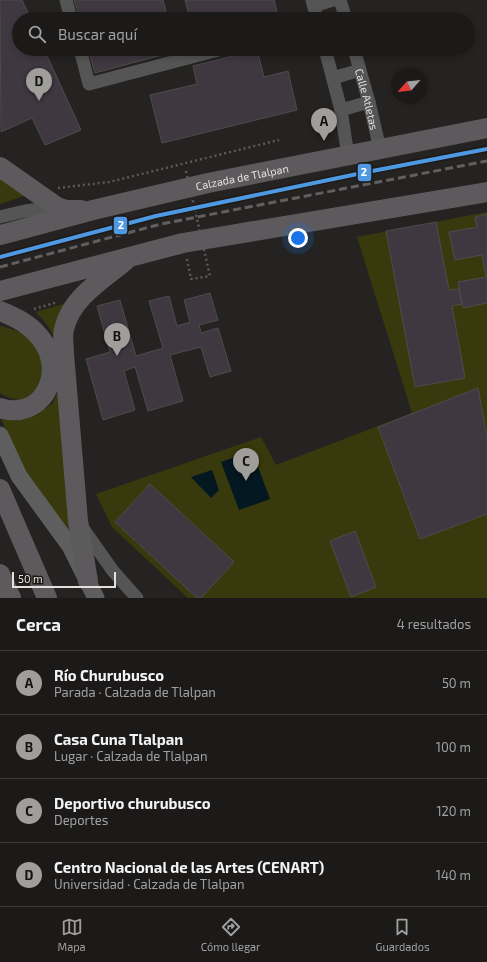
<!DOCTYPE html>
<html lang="es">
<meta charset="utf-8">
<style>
:root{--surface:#1c1a19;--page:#252322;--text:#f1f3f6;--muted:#a0a1a2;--line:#3a3838;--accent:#a09e9b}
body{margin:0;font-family:"Exo 2",sans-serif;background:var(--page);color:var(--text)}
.compass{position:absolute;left:391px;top:68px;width:36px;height:36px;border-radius:50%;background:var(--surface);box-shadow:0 2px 6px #0003;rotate:243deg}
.scale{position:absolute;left:12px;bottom:10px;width:104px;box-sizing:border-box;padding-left:4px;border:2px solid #e3e0dd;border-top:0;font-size:11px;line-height:14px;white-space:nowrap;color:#e3e0dd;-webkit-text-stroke:3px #1e1915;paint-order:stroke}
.you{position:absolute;left:298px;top:238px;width:14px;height:14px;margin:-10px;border:3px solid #fff;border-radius:50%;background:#1a73e8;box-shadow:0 0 0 6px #1a73e833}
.badge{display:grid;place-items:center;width:26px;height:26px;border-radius:50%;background:var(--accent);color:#111;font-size:13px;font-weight:700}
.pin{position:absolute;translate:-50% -33px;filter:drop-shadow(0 1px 2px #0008)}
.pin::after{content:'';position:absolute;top:21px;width:14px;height:12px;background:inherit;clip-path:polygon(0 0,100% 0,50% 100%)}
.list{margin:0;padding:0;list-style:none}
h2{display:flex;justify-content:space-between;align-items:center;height:52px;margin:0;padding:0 16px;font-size:17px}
h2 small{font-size:13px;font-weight:400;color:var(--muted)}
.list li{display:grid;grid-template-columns:26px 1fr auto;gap:12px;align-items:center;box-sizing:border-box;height:64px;padding:0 16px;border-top:1px solid var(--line)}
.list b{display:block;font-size:15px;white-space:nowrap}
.list p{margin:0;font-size:13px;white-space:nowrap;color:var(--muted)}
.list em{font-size:13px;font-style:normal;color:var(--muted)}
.icon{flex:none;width:22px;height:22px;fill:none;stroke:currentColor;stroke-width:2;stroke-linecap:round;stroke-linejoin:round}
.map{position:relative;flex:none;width:487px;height:598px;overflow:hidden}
.search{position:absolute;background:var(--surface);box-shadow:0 2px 6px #0003;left:12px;right:12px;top:12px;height:44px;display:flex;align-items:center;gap:10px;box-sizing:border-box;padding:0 14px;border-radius:22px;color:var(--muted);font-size:15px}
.sheet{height:308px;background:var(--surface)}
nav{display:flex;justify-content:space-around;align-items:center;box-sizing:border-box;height:56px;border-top:1px solid var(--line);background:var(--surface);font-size:11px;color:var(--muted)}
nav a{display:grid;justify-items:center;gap:2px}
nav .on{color:var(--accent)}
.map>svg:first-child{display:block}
</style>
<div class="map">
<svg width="487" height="598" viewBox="0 0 487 598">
<rect width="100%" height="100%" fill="#252321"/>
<!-- green -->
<path fill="#38390c" d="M0,169l30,25 -30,10z
M487,212v386h-299l-76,-71 -16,-33 165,-57 15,28 136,-52 -55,-176z
M67,303l-8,44 -11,-21 -12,-14z
M2,326l18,6 3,-5 19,27v29c-15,16 -20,23 -42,10v-66z
M62,381l13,158 -52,-70 -23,-53 18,3 19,-4 16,-12z"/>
<!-- water -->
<path fill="#031821" d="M252,451l18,48 -31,11 -18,-48z
M212,470l7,20 -8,8 -20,-21z"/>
<!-- building -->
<path fill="#3f3841" stroke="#4d4c4c" d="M0,0h22l9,19h-12v30h25l37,81 -36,15 -13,-27 -31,14z
M74,0h89l5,19h-88z
M185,0h89l5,19h-89z
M88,49h88l1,2 -82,22z
M257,50l7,27 24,-6 9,39 -135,33 -12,-48 47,-11 -4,-18z
M487,214v89l-24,5 -5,-26 28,-5 -4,-22 -27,5 -6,-28 28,-5 -2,-10z
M436,222l13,68 10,-1 3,15 -10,2 13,72 -50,9 -29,-156z
M210,293l8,27 -19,5 2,8 17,-5 13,43 -21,6 -9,-30 -31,8 13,46 -35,10 -13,-44 -11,4 11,39 -32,10 -17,-61 24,-7 -13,-46 23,-6 16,56 27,-8 -14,-47 20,-5 8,30 13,-4 -6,-22z
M478,388l9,49v77l-67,25 -42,-112z
M150,484l84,78 -33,36h-4l-82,-76z
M355,531l21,56 -25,10 -21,-56z"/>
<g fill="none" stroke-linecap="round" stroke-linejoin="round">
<!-- path -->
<path stroke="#5b5a5a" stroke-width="2.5" stroke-dasharray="2 3" stroke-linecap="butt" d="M58,188l51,-6 170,-42
M187,259l4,20 19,-3
M34,309l24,-7"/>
<!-- minor -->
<g stroke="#555" stroke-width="13">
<path d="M66,0l5,19"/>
<path d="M312,0l5,19"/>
<path d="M340,0l6,19"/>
<path d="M314,6l19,-6"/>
<path d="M80,49l9,35 133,-35"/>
<path d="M325,49l16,61 7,46"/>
<path id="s1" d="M354,49l15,53 11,47"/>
<path d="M333,78l27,-8"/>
<path d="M341,110l28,-8"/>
<path d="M0,217l25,-6 32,-4"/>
<path d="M82,527l31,44 24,27"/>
</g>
<!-- major -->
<path stroke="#5f5e5e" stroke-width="17" d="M0,435l19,41 51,70 26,52"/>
<!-- highway -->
<g stroke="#5c5a5c" stroke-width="20">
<path d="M0,167l57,40 9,3h15"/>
<path id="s2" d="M0,235l93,-25 115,-27 279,-55"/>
<path d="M0,291l183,-48 304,-51"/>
<path d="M0,311c18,7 33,15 44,32 21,33 -3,78 -44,65"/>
<path d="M0,489l47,109"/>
<path d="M0,574l11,24"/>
<path d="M88,581l-10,-60 -14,-167c0,-8 -2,-17 0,-25 7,-31 38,-49 61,-68"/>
</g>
<!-- rail -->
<path stroke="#615f5f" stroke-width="3" stroke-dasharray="8 4" stroke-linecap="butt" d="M0,267l161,-43 326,-63"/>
<!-- path-bridge -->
<path stroke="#5b5a5a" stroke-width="2.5" stroke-dasharray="2 3" stroke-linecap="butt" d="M186,171l24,105"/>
<!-- metro-1 casing -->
<g stroke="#1e1915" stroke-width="7">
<path id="metro-1" d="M0,257l156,-41 206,-43 125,-24"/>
</g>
<!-- metro-1 -->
<use href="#metro-1" stroke="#4d99e3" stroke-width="4"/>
</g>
<g text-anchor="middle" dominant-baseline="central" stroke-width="3.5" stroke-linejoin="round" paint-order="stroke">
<!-- street labels -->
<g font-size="11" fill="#e3e0dd" stroke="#1e1915">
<text stroke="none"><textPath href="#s1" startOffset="52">Calle Atletas</textPath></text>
<text stroke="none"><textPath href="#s2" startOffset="249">Calzada de Tlalpan</textPath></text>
</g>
</g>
<g stroke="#1e1915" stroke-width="1.5">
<rect x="357" y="163" width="15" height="19" rx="4" fill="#4d99e3"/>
<rect x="113" y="216" width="15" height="19" rx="4" fill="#4d99e3"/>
</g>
<g font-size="11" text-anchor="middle" font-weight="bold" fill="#fff">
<text x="364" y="176">2</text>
<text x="121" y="229">2</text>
</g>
</svg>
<svg class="compass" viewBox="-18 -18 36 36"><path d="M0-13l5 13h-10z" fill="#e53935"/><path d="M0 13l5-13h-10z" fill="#a0a1a2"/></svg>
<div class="scale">50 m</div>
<div class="you"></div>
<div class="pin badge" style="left:324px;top:141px">A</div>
<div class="pin badge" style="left:117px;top:356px">B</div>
<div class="pin badge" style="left:246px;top:481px">C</div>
<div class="pin badge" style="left:39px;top:101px">D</div>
<div class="search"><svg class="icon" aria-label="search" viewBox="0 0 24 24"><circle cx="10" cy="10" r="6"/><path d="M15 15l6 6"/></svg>Buscar aquí</div>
</div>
<section class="sheet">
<h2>Cerca<small>4 resultados</small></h2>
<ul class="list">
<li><span class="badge">A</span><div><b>Río Churubusco</b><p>Parada · Calzada de Tlalpan</p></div><em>50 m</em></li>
<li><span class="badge">B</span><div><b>Casa Cuna Tlalpan</b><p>Lugar · Calzada de Tlalpan</p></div><em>100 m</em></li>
<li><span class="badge">C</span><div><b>Deportivo churubusco</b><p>Deportes</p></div><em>120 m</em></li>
<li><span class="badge">D</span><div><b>Centro Nacional de las Artes (CENART)</b><p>Universidad · Calzada de Tlalpan</p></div><em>140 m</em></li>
</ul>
</section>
<nav>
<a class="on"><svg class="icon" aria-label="map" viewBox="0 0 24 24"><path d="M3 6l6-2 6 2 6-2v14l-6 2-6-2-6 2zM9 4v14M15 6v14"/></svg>Mapa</a>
<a><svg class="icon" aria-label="directions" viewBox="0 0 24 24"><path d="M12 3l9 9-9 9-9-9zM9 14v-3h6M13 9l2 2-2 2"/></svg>Cómo llegar</a>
<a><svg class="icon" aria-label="saved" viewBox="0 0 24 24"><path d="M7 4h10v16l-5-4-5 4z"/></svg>Guardados</a>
</nav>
